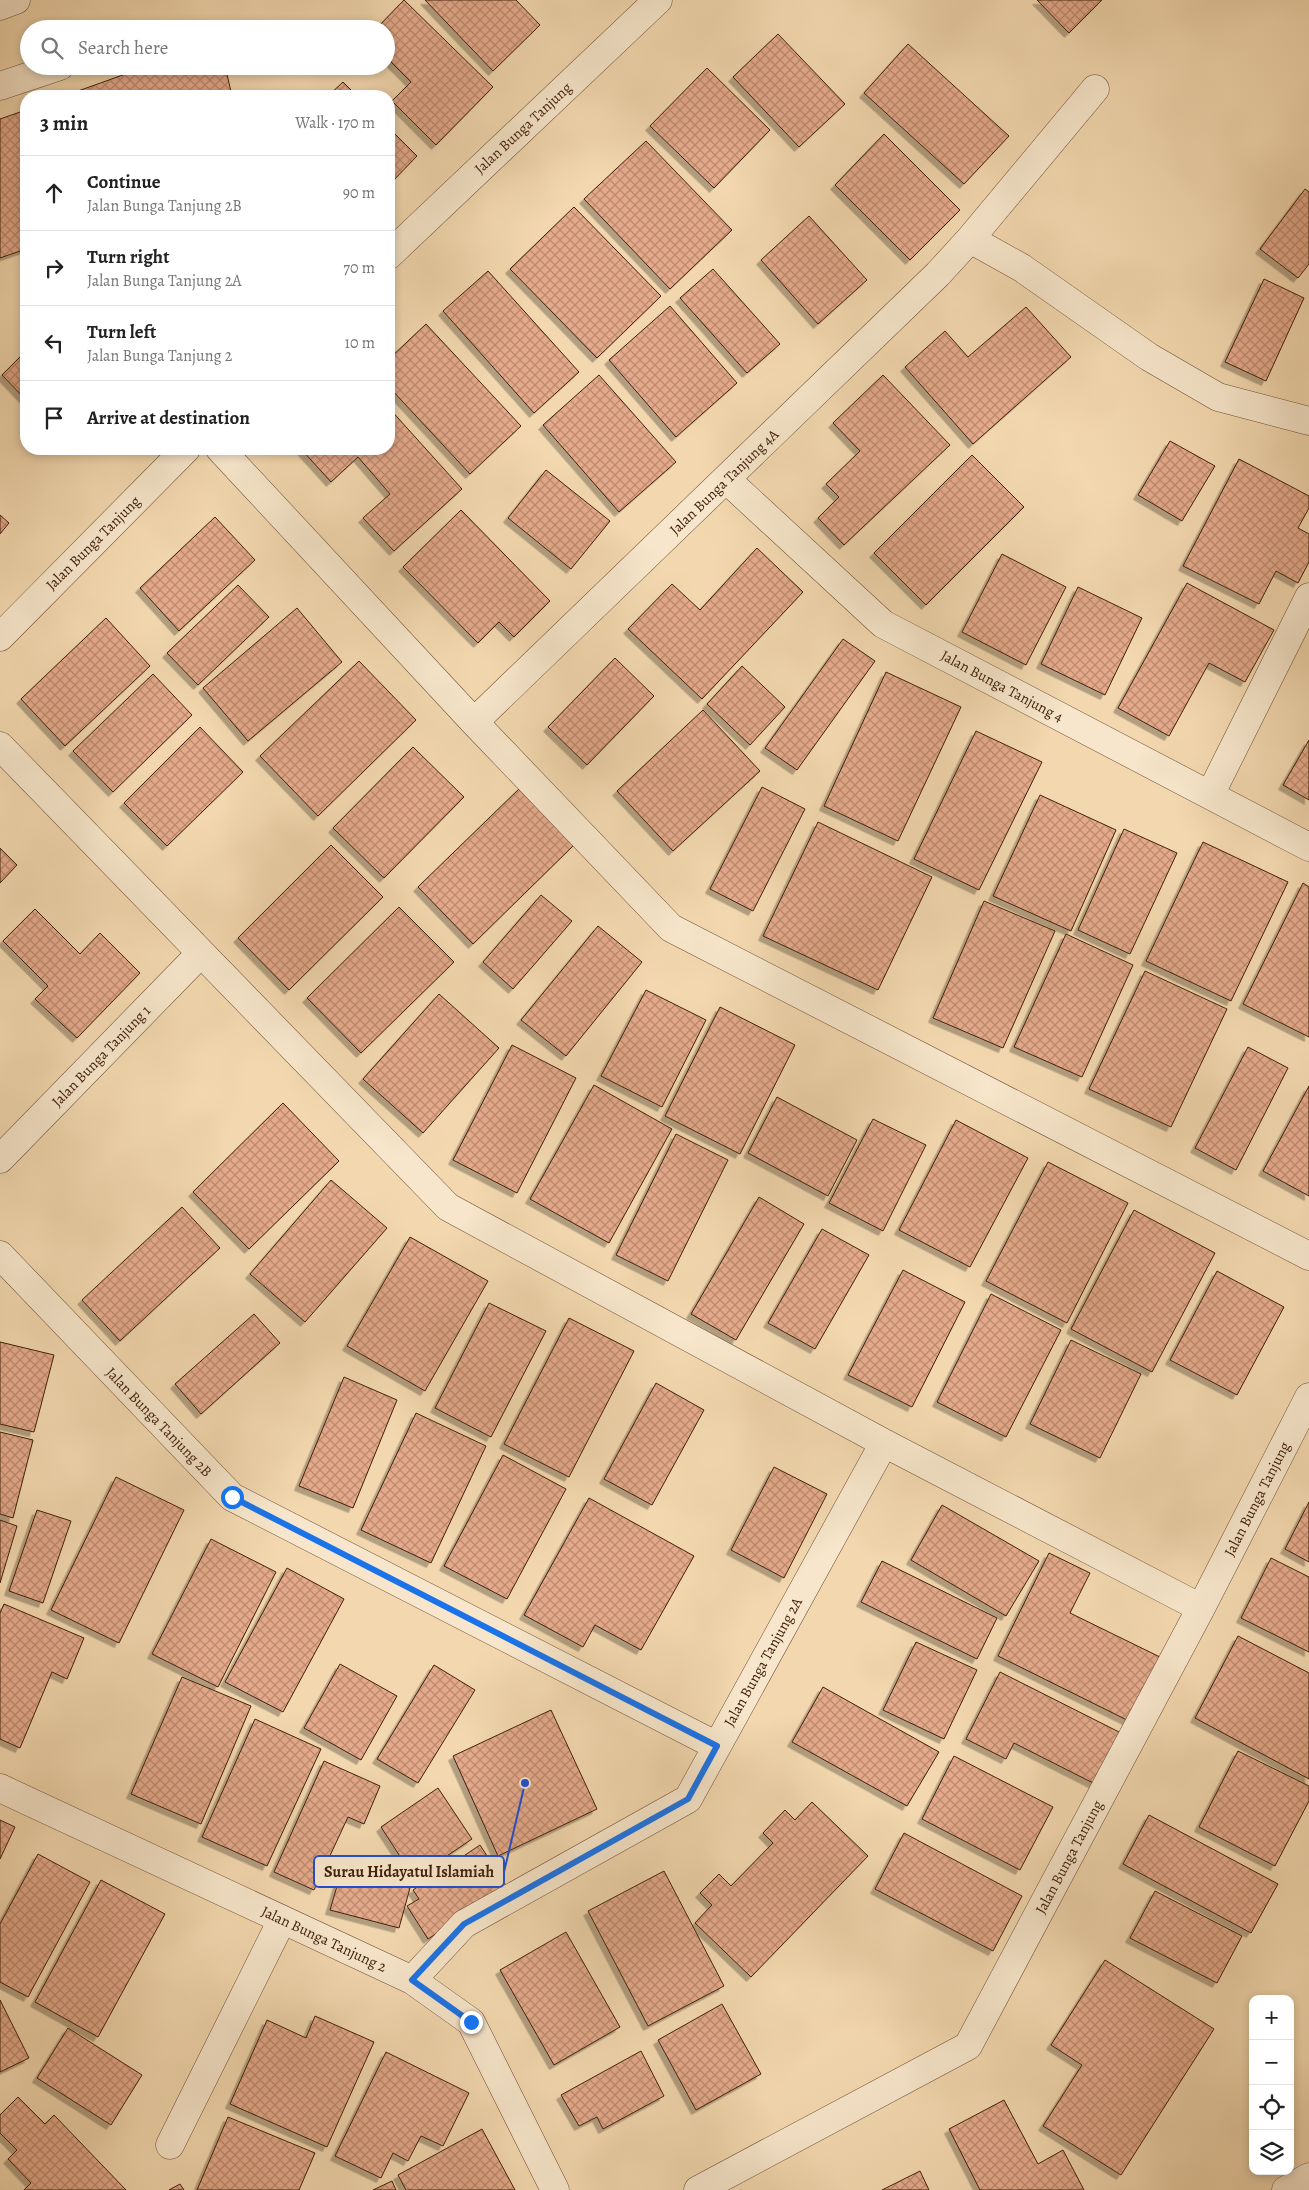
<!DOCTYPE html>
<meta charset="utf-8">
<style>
:root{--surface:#fff;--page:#f6f6f6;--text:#222;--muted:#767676;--line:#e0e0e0}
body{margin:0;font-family:Alegreya,serif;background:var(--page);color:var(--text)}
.controls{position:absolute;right:15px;bottom:15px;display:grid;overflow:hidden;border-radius:10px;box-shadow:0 2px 8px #0003}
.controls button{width:45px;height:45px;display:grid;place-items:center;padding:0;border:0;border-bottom:1px solid var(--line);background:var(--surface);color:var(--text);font:25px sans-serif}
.stop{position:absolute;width:15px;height:15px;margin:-11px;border:4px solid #1a73e8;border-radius:50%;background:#fff}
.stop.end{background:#1a73e8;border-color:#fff;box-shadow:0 1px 5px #0008}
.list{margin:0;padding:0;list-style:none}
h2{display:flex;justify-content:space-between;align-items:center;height:65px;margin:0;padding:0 20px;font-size:21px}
h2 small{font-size:16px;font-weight:400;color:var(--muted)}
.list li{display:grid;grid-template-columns:32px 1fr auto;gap:15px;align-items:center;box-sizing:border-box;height:75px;padding:0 20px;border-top:1px solid var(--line)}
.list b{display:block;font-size:19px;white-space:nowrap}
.list p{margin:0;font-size:16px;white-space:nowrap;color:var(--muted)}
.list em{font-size:16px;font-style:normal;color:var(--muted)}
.icon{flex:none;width:28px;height:28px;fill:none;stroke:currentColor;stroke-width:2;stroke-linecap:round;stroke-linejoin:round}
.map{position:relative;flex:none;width:1309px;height:2190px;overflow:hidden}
.search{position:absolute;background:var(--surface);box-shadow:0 2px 8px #0003;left:20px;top:20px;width:375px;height:55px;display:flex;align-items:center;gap:12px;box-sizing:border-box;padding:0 18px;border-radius:28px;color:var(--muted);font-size:19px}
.panel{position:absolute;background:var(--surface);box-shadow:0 2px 8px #0003;left:20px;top:90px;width:375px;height:365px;border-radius:20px}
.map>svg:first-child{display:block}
</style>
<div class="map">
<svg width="1309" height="2190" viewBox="0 0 1309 2190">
<defs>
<pattern id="building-cross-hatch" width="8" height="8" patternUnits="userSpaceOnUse" patternTransform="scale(1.25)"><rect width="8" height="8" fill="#e5aa8b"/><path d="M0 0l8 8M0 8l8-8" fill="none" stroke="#bb8a70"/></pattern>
<filter id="shadow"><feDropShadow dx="-4.5" dy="4.5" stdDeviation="0" flood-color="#0004"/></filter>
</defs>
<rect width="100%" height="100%" fill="#f3d8af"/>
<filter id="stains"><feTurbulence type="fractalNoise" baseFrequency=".004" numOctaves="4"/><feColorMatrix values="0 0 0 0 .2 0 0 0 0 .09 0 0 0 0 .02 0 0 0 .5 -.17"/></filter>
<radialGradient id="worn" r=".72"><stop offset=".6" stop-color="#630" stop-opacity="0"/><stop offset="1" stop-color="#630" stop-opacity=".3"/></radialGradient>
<!-- building -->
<path fill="url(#building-cross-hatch)" stroke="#41200c" filter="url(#shadow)" d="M404,0l89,87 -57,58 -44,-44 19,-19 -25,-25v-28h-10z
M425,0h91l24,25 -47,46z
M1037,0h65l-33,33z
M778,34l67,70 -46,43 -66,-70z
M908,44l101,92 -45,48 -100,-91z
M148,66h77l7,30h-168z
M707,68l63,62 -56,58 -64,-62z
M343,82l14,14h-29z
M26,110v139l-26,9v-139z
M389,128l28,28 -28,29z
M884,134l76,76 -50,50 -75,-75z
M646,141l86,89 -62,59 -86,-90z
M1305,189l4,3v72l-11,14 -38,-29z
M574,207l87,89 -64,62 -87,-89z
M809,216l58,64 -49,44 -57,-64z
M713,269l67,75 -33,29 -67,-75z
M488,271l91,101 -45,41 -91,-102z
M1264,279l40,19 -38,83 -41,-19z
M670,306l67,77 -61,54 -67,-77z
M1026,307l45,50 -98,87 -68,-77 40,-36 23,26z
M426,324l95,102 -51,48 -81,-87v-28z
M26,351v49l-24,-25z
M599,375l77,87 -57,50 -76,-87z
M883,375l67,70 -106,100 -26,-27 21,-21 -13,-13 34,-33 -27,-28z
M389,408l73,81 -68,62 -31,-33 27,-24 -32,-37 -27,25 -30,-33h88z
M1170,441l45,25 -33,55 -44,-26z
M972,455l52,52 -98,98 -52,-52z
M1239,459l70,37v12l-11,20 11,6v28l-11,21 -22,-12 -17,33 -76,-38z
M546,470l64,51 -39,48 -63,-51z
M461,510l89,91 -36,36 -15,-15 -21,21 -75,-76z
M0,515l9,8 -9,11z
M215,517l40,43 -76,71 -39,-43z
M757,548l46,44 -101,107 -74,-70 44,-45 28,26z
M1002,554l64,33 -40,78 -64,-33z
M1187,583l87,47 -29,52 -36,-19 -40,73 -51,-28z
M238,585l31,32 -71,68 -31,-32z
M1078,587l64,31 -37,77 -64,-31z
M297,608l45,54 -94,79 -45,-53z
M106,618l44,48 -85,80 -44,-47z
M843,639l32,22 -78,109 -32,-22z
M615,658l39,38 -67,69 -39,-38z
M359,661l57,59 -98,96 -58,-60z
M742,666l43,41 -35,38 -43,-41z
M886,672l75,35 -63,134 -74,-35z
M153,674l39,41 -79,77 -40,-41z
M703,710l57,61 -87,80 -56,-60z
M200,727l43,45 -76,74 -43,-43z
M976,731l66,31 -63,128 -65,-31z
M1309,740v60l-26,-15z
M413,747l51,50 -80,81 -51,-50z
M521,787l55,56 -103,101 -55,-57z
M762,787l43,22 -52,102 -43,-22z
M1040,795l76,35 -45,101 -78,-35z
M818,822l114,55 -54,113 -115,-54z
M1124,829l53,24 -47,101 -52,-24z
M1203,842l85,40 -57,119 -85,-40z
M331,845l52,52 -94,93 -51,-52z
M0,848l17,17 -17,18z
M1303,883l6,4v150l-66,-33z
M541,895l31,26 -59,68 -30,-27z
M984,901l71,30 -52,117 -70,-30z
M399,907l55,55 -93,91 -54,-55z
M35,909l45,45 20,-21 40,40 -63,65 -42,-39 13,-13 -45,-45z
M598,926l44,36 -76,94 -45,-36z
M1066,934l67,31 -51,112 -68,-30z
M1145,971l82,38 -56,118 -82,-38z
M646,990l60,30 -44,87 -61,-31z
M439,994l60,54 -76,85 -60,-54z
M720,1007l75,38 -55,109 -75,-38z
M512,1045l64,33 -59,115 -64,-33z
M1248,1047l40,21 -52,102 -41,-22z
M594,1085l78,44 -63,114 -79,-44z
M1309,1086v110l-46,-25z
M777,1097l80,43 -29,56 -80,-43z
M283,1103l56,58 -90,88 -56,-57z
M873,1119l53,26 -43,86 -54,-28z
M956,1120l72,38 -58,109 -71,-37z
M676,1134l52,26 -60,121 -52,-26z
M1048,1162l80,41 -61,120 -81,-42z
M331,1180l56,48 -82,94 -55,-48z
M759,1197l45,27 -68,116 -45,-26z
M182,1207l38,41 -100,93 -38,-41z
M1134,1210l81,43 -63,119 -81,-43z
M822,1229l47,26 -54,94 -47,-26z
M410,1237l78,44 -63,110 -78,-45z
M903,1270l62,32 -53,105 -64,-32z
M1217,1271l67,36 -47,88 -67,-35z
M991,1294l70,36 -55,107 -69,-35z
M489,1303l57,28 -55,106 -56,-29z
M254,1314l26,29 -79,71 -26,-30z
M569,1318l65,33 -65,126 -65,-33z
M1071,1340l70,34 -41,84 -70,-34z
M0,1342l54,13 -20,77 -34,-8z
M344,1377l53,23 -44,108 -54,-22z
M656,1383l48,27 -52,95 -48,-26z
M416,1413l70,33 -55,117 -70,-33z
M0,1432l33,8 -20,78 -13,-4z
M503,1455l63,34 -59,110 -63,-33z
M774,1467l53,27 -43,84 -53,-28z
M116,1477l68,33 -65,133 -68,-33z
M589,1498l105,58 -53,94 -46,-25 -12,22 -59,-32z
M1309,1502v60l-24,-13z
M942,1505l97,56 -33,55 -95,-56z
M37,1510l34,11 -28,82 -34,-12z
M0,1520l17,6 -17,57z
M211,1539l65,33 -58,115 -66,-33z
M1049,1553l41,20 -20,40 92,45 -31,64 -133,-66z
M1271,1558l38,19v75l-68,-34z
M882,1561l115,57 -20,41 -116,-57z
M287,1568l57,31 -61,113 -58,-30z
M4,1604l80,34 -17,41 -15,-7 -32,76 -20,-9v-126z
M1238,1636l71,37v106l-114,-61z
M916,1642l61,28 -33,69 -61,-29z
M340,1664l57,32 -36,64 -57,-32z
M434,1665l41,25 -57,93 -41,-24z
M1000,1672l123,62 -26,51 -83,-42 -8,16 -40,-20z
M182,1677l69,29 -50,118 -70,-30z
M823,1687l116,65 -32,54 -115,-64z
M551,1710l46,99 -99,47 -45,-100z
M255,1719l66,30 -54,117 -65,-29z
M1238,1751l71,35v15l-34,65 -76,-39z
M954,1756l99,51 -33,63 -98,-51z
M324,1761l56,25 -16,38 -16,-7 -34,73 -40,-18z
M438,1788l34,51 -58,39 -33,-51z
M812,1802l56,54 -117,121 -56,-54 17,-18 -12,-12 19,-19 12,12 42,-43 -10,-10 22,-23 10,10z
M1149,1815l129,69 -27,49 -128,-69z
M0,1820l15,7 -15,32z
M904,1833l118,63 -29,55 -118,-62z
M480,1845l27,42 -79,52 -21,-33 12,-7 -6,-9z
M38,1854l52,28 -62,115 -28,-15v-58z
M342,1869l68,19 -11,40 -69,-18z
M664,1871l60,115 -76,40 -60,-115z
M101,1880l64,34 -67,123 -63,-35z
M1155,1891l87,45 -25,47 -87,-45z
M566,1932l54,95 -66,38 -54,-95z
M1105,1960l109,69 -93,146 -78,-49 39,-61 -31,-20z
M0,2000l29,58 -29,14z
M722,2004l39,70 -65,36 -38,-70z
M315,2016l59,26 -47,105 -97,-43 37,-84 39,18z
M68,2028l74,47 -31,50 -74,-47z
M641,2051l23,45 -61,33 -6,-12 -18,9 -18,-31z
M386,2052l83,41 -26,53 -22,-10 -13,25 -15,-8 -12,25 -46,-22z
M18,2097l27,27 9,-9 72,75h-102l7,-7 -23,-24 9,-9 -17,-17v-18z
M1004,2100l34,64 25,-14 21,40h-104l-31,-61z
M228,2117l87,36 -16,37h-102z
M482,2129l33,61h-109l-8,-15z
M920,2171l9,19h-47z
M392,2181l4,9h-23z
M180,2184l4,6h-15z"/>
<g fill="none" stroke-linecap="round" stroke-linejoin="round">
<!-- minor casing -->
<g stroke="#6e4e35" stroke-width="29">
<path id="minor" d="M0,6l16,-6
M0,86l60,-20
M970,239l52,29 127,89 69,40 91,24
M389,255l269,-255
M220,449l254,273 197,206 638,328
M727,480l156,144 426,223
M0,637l186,-188
M474,722l464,-448 32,-35 125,-150
M0,746l448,461 436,236 317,165
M1210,795l99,-198
M0,1159l201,-206
M0,1255l232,242 485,249
M0,1788l412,192 59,42 84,168
M412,1980l52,-56 224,-125 196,-356
M170,2145l112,-225
M698,2190l270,-144 233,-438 108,-211
M1286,2190l23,-13"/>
</g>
<!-- minor -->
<use href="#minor" stroke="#f7e6cb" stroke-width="28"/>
</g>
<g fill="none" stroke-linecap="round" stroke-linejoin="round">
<!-- route -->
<path stroke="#1a73e8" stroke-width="6" d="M232,1497l485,249 -29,53 -224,125 -52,56 59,42"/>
</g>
<g text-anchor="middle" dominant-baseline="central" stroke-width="4" stroke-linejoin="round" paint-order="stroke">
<!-- street labels -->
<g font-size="15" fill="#41200c" stroke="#f7e6cb">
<text transform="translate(523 128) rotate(-43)">Jalan Bunga Tanjung</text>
<text transform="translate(724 482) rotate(-44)">Jalan Bunga Tanjung 4A</text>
<text transform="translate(93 543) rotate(-45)">Jalan Bunga Tanjung</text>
<text transform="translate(1002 686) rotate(28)">Jalan Bunga Tanjung 4</text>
<text transform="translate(101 1056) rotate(-46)">Jalan Bunga Tanjung 1</text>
<text transform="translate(159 1422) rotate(46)">Jalan Bunga Tanjung 2B</text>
<text transform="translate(1257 1499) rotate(-63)">Jalan Bunga Tanjung</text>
<text transform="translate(763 1662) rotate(-61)">Jalan Bunga Tanjung 2A</text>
<text transform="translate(1069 1857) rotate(-62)">Jalan Bunga Tanjung</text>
<text transform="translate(324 1939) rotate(25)">Jalan Bunga Tanjung 2</text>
</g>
</g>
<!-- callouts -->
<path fill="none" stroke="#1d4ed8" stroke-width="2" d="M525 1783L504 1872"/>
<circle fill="#1d4ed8" stroke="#f7e6cb" stroke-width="2" cx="525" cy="1783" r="5"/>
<rect fill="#f7e6cb" stroke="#1d4ed8" stroke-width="2" x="314" y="1856" width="190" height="31" rx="5"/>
<g font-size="16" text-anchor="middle" font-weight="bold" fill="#41200c">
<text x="409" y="1877">Surau Hidayatul Islamiah</text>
</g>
<rect width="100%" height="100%" filter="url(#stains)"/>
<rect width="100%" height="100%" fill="url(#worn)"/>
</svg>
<div class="controls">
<button>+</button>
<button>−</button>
<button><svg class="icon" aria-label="locate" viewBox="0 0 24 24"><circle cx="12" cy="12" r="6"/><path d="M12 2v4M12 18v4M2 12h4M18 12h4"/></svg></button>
<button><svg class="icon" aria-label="layers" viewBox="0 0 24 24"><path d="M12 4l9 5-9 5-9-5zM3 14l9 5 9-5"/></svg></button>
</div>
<div class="stop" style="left:232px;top:1497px"></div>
<div class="stop end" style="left:471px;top:2022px"></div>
<div class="search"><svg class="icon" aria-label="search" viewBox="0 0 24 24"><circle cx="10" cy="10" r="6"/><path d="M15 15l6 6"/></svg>Search here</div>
<section class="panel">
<h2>3 min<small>Walk · 170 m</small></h2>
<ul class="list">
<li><svg class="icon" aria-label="ahead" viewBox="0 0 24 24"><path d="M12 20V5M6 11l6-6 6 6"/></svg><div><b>Continue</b><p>Jalan Bunga Tanjung 2B</p></div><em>90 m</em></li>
<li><svg class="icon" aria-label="right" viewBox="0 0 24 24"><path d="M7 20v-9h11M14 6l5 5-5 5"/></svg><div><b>Turn right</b><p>Jalan Bunga Tanjung 2A</p></div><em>70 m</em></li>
<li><svg class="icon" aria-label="left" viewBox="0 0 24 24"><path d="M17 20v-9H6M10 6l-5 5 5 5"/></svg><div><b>Turn left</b><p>Jalan Bunga Tanjung 2</p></div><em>10 m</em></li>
<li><svg class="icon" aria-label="arrive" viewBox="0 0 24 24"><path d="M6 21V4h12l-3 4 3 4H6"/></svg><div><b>Arrive at destination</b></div></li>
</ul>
</section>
</div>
